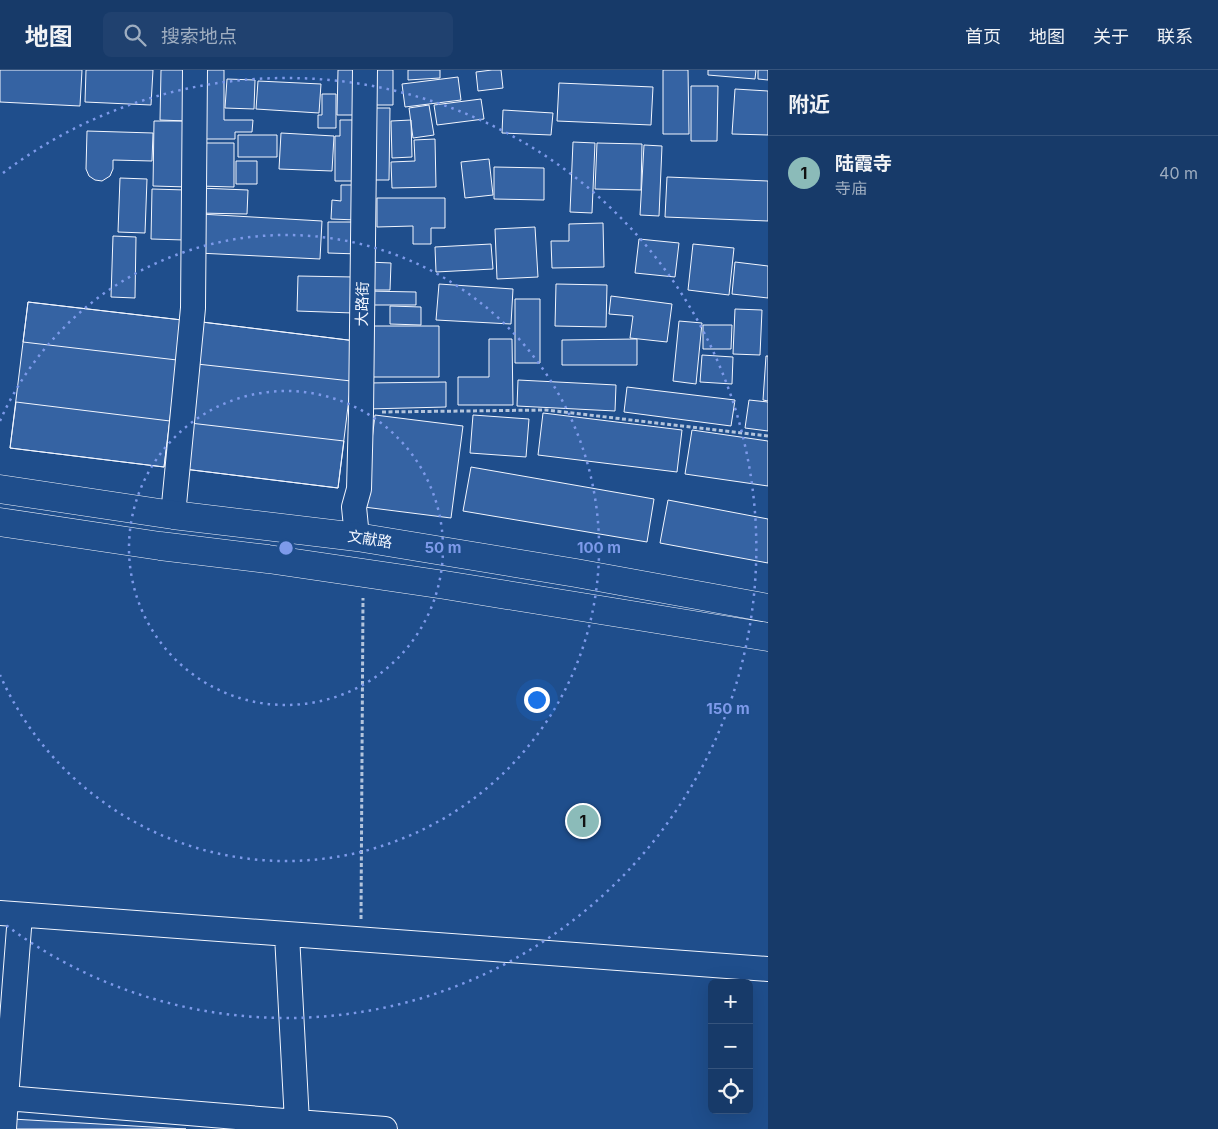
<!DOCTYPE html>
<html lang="zh">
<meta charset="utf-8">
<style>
:root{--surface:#173a69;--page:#20416f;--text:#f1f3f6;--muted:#9eadc0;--line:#36547d;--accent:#8bbbb9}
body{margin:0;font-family:Inter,"Noto Sans SC",sans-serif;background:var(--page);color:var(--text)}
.controls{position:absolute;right:15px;bottom:15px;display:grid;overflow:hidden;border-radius:8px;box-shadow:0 5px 20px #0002}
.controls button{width:45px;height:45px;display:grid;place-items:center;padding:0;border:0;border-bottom:1px solid var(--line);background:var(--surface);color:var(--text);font:25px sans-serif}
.you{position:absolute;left:536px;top:629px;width:18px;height:18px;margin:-12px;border:4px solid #fff;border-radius:50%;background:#1a73e8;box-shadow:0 0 0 8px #1a73e833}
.badge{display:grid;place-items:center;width:32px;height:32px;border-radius:50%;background:var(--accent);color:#111;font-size:16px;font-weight:700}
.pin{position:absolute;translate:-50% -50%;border:2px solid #fff;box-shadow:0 1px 5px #0006}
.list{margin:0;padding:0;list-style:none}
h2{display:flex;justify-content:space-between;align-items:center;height:65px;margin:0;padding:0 20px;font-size:21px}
h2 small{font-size:16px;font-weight:400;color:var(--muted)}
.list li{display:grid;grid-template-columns:32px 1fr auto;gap:15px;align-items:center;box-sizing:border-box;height:75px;padding:0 20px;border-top:1px solid var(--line)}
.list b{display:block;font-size:19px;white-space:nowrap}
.list p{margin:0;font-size:16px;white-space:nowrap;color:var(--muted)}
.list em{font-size:16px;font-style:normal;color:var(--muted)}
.icon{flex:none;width:28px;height:28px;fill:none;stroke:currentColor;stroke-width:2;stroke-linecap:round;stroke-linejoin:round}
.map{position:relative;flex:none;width:768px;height:1059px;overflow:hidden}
header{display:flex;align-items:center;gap:30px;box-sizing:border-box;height:70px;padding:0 25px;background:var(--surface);border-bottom:1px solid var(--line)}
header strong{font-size:24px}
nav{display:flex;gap:28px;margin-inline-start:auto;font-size:18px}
.search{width:350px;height:45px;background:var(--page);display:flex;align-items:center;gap:12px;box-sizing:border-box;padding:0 18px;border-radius:8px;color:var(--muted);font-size:19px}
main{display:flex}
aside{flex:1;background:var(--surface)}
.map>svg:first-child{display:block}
</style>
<header>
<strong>地图</strong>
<div class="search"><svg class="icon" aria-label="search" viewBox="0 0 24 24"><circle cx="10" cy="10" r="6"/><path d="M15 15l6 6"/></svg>搜索地点</div>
<nav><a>首页</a><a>地图</a><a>关于</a><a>联系</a></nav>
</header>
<main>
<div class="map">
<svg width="768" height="1059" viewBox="0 0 768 1059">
<rect width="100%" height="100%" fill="#1f4e8c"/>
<!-- building -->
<path fill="#3563a3" stroke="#f2f6ff" d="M0,0h82l-2,36 -80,-4z
M86,0h67l-2,35 -66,-3z
M161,0h27l-1,51 -27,-1z
M201,0h23v50h29l-1,12h-17v7h-35z
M338,0h23v45h-24z
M370,0h23v35h-23z
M408,0h32v8l-32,2z
M492,0h9l2,18 -25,3 -2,-19z
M663,0h25l1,64h-26z
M708,0h48l-1,9 -47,-4z
M758,0h10v10l-10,-1z
M458,7l3,23 -56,7 -3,-23z
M227,9l28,1 -1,29 -29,-1z
M258,11l63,3 -2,29 -63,-4z
M559,13l94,4 -2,38 -94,-4z
M691,16h27l-1,55h-26z
M735,19l33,2v44l-36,-1z
M322,24h14v34h-18v-13h4z
M481,29l3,20 -47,6 -3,-20z
M429,35l5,30 -21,3 -4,-30z
M369,38h21l-1,72h-20z
M503,40l50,3 -2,22 -49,-2z
M340,50h19v61h-24v-45h5z
M411,50l1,37 -20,1 -1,-37z
M154,51h35l-1,66 -35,-1z
M87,61l66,2 -1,28 -39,-1v9l-3,7 -8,5 -7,-1 -6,-4 -3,-7z
M281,63l53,3 -2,35 -53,-2z
M238,65h39v22h-39z
M435,69l1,48 -44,1 -1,-26 24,-1 -1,-21z
M573,72l22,1 -3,70 -22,-1z
M200,73h34v44l-35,-1z
M597,73l45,1 -1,46 -46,-1z
M644,75l18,1 -3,70 -19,-1z
M489,89l4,36 -28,3 -4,-36z
M236,91h21v23h-21z
M494,97l50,1v32l-50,-1z
M667,107l101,4v40l-103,-4z
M120,108l27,1 -2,54 -27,-1z
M341,115h16v35l-26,-1 1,-19 9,1z
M199,118l49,2 -1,24 -49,-1z
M152,119l34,1 -2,50 -33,-1z
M377,128h68v30h-14v16h-18v-18l-36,1z
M200,144l122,7 -2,38 -122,-6z
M328,152h31v32l-31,-1z
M603,153l1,44 -52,1 -1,-27h18v-17z
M535,157l3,50 -41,2 -2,-50z
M113,166l23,1 -1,61 -24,-1z
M639,169l40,4 -4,34 -40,-4z
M491,174l2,25 -57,3 -1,-25z
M693,174l41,4 -5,47 -41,-5z
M368,192l23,1 -1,27h-23z
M735,192l33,4v32l-36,-4z
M298,206l56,1 -1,36 -56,-2z
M439,214l74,5 -2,35 -75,-4z
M556,214l51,1 -1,42 -51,-1z
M367,221l49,1v13h-49z
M611,226l61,8 -5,38 -37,-4 3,-22 -24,-2z
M515,229h25v64h-25z
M28,232l154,18 -18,147 -154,-19z
M28,232l154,18 -5,40 -154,-18z
M390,236l31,1v18l-31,-1z
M735,239l27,1 -2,45 -27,-1z
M679,251l23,2 -6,61 -23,-3z
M202,252l154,19 -18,147 -154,-19z
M202,252l154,19 -5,40 -154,-17z
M703,255h29l-1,24h-28z
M368,256h71v51h-71z
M489,269h23l1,66h-55v-28h31z
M637,269v26h-75v-25z
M702,285l31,2 -1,27 -32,-2z
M766,286h2v45l-5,-1z
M518,310l98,5 -1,26 -98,-5z
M446,312v25l-79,2 1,-26z
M627,317l108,13 -4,26 -107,-14z
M749,330l19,2v29l-23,-3z
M16,332l154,19 -6,46 -154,-19z
M543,343l139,17 -5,42 -139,-17z
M375,345l88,11 -12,92 -87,-11z
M473,345l56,4 -3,38 -56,-4z
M190,353l154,18 -6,47 -154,-19z
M692,360l76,11v45l-83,-12z
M471,397l183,32 -7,43 -184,-31z
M668,430l100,19v44l-108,-20z
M12,1049l174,10h-175z"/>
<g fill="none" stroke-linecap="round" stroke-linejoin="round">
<!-- minor casing -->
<g stroke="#f2f6ff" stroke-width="26">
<path id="minor" d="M173,445l20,-207 2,-238
M357,467l-3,-30 5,-18 2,-76 4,-343
M0,843l768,56
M287,865l10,187 88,7
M6,1028l14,-183
M4,1059l2,-31 291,24"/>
</g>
<!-- major casing -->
<g stroke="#f2f6ff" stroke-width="29">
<path id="major" d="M0,419l173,26 184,22 219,36 192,35
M0,452l160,24 108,13 177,26 323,52"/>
</g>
<!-- path -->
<path stroke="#b3c4dc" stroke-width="3" stroke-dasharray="4 2.5" stroke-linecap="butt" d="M382,342l164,-2 222,26
M361,849l2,-321"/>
<!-- minor -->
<use href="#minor" stroke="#1f4e8c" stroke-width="24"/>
<!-- major -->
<use href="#major" stroke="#1f4e8c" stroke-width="28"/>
</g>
<!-- distance rings -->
<g fill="none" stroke="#7d9aea" stroke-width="2.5" stroke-dasharray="2.5 5">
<circle cx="286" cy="478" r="157"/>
<path d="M0 351A313 313 0 1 1 0 605"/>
<path d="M3 103A470 470 0 1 1 3 853"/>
</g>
<g text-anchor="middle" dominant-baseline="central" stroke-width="4" stroke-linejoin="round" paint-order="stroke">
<!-- street labels -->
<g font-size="15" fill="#f2f6ff" stroke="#1f4e8c">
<text transform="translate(362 234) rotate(-89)">大路街</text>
<text transform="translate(370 469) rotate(9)">文献路</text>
</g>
</g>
<circle cx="286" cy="478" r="8" fill="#7d9aea" stroke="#1f4e8c" stroke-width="2.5"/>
<g font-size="15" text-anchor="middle" font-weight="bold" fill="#7d9aea" stroke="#1f4e8c" stroke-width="4" stroke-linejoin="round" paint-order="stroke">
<text x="443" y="483">50 m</text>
<text x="599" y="483">100 m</text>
<text x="728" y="644">150 m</text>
</g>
</svg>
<div class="controls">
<button>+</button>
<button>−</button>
<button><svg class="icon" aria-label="locate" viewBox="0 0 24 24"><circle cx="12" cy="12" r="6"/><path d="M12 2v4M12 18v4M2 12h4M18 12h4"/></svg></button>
</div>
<div class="you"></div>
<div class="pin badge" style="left:583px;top:751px">1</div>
</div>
<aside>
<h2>附近<small></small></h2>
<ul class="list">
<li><span class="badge">1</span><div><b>陆霞寺</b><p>寺庙</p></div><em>40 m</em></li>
</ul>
</aside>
</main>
